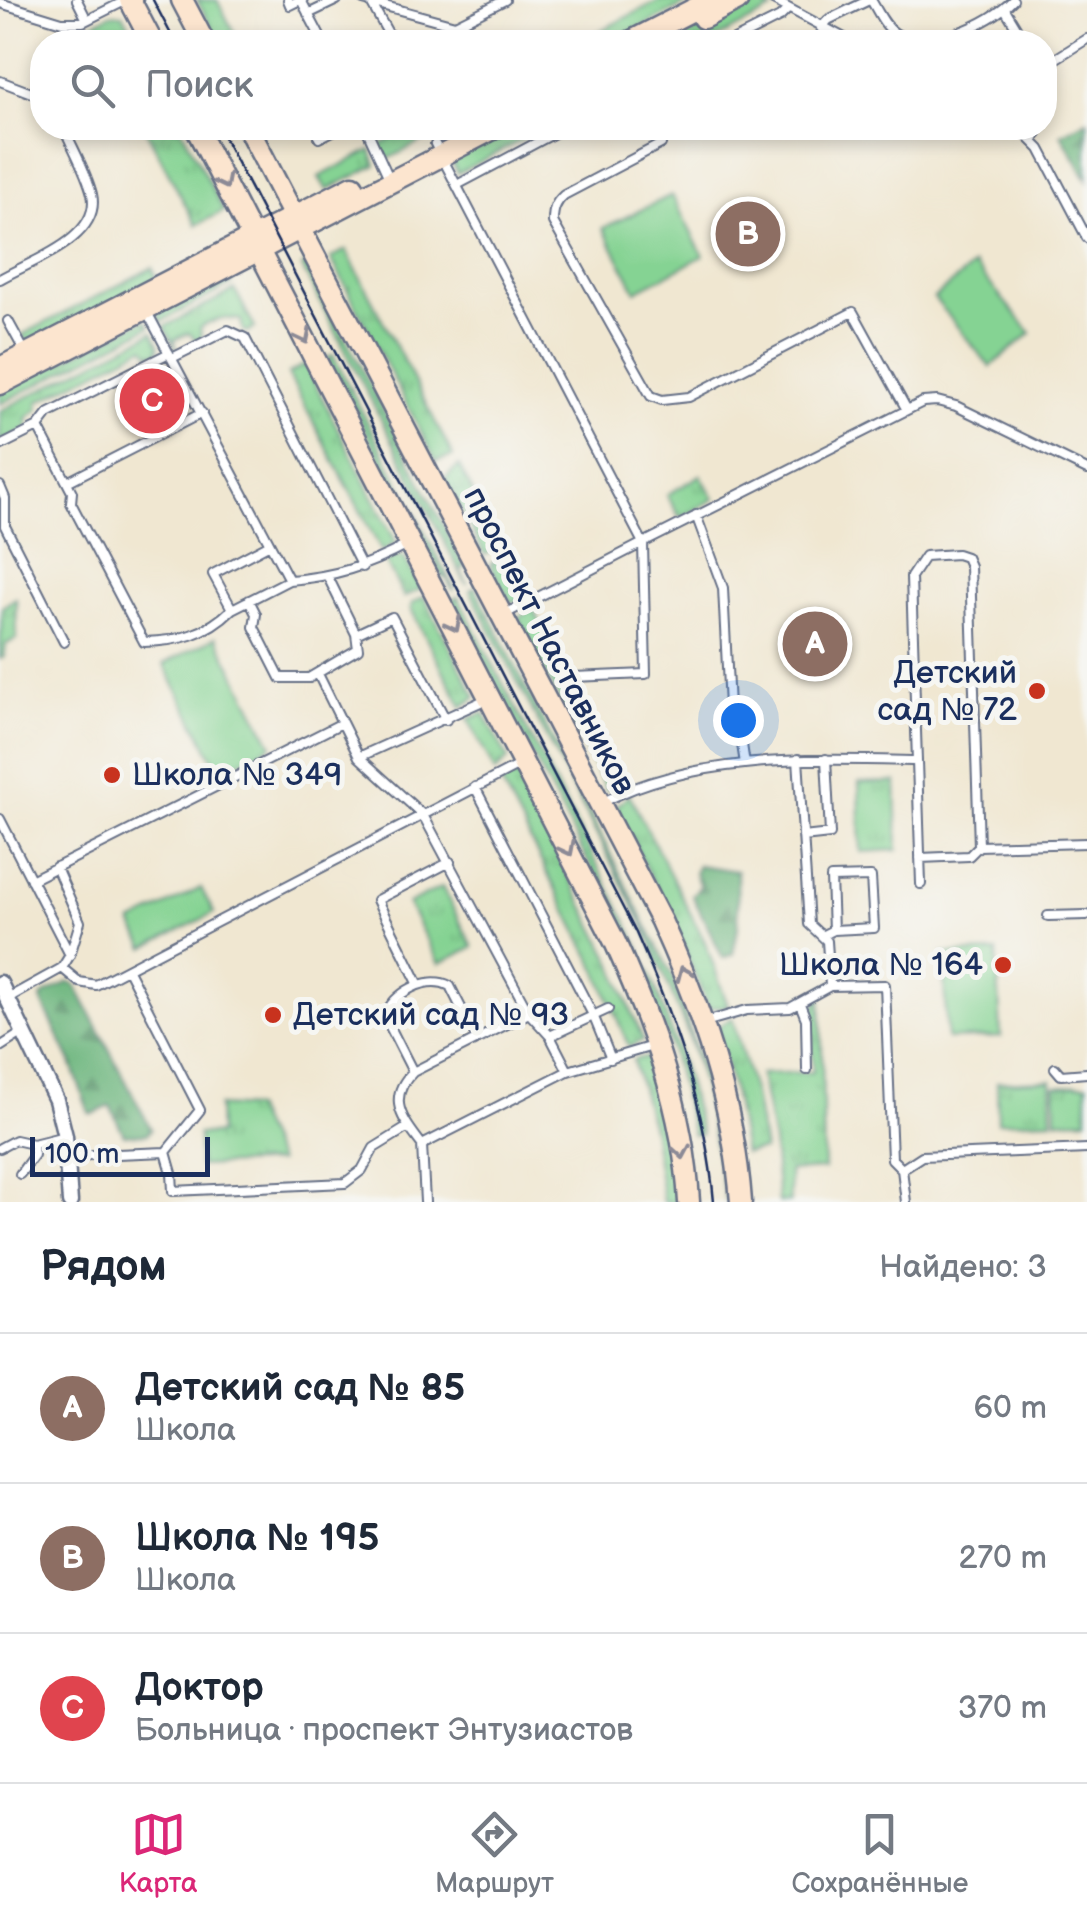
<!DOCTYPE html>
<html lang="ru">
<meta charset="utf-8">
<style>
:root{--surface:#fff;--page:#f6f6f7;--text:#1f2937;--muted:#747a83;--line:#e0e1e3;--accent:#db2777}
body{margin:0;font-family:"Balsamiq Sans",sans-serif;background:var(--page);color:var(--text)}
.scale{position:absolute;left:30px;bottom:25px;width:180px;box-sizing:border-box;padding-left:10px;border:5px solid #1b2f5e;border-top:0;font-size:28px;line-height:35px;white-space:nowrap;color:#1b2f5e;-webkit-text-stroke:8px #f6f6f2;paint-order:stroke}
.you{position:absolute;left:738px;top:720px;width:35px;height:35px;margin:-25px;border:8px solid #fff;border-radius:50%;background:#1a73e8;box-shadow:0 0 0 15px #1a73e833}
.badge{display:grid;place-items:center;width:65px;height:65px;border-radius:50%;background:var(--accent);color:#fff;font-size:32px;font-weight:700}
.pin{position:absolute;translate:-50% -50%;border:5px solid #fff;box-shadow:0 2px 10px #0006}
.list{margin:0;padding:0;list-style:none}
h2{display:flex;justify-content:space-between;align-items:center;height:130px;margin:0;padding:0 40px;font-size:42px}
h2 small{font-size:32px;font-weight:400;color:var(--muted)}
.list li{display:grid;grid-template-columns:65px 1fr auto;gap:30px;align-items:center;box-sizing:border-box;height:150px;padding:0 40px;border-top:2px solid var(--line)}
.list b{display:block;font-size:38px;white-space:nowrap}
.list p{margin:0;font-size:32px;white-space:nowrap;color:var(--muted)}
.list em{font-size:32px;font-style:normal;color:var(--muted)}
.icon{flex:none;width:55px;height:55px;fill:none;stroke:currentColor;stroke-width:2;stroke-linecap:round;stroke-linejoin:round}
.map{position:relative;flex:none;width:1087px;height:1202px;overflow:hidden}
.search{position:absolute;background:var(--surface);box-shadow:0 5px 15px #0003;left:30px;right:30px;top:30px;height:110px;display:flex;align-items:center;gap:25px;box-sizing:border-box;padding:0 35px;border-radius:40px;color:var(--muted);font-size:38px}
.sheet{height:580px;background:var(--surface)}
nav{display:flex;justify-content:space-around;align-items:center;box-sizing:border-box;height:140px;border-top:2px solid var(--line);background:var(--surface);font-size:28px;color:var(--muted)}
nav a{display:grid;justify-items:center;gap:5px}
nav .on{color:var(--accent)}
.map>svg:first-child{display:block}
</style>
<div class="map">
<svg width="1087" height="1202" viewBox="0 0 1087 1202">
<defs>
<pattern id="grass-tufts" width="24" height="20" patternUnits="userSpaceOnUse" patternTransform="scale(2.5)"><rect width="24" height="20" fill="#85d393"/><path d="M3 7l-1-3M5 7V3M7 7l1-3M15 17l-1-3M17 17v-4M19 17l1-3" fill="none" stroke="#72b581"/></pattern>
<pattern id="forest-firs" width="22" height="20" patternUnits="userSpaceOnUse" patternTransform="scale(2.5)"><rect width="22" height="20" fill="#6cb57d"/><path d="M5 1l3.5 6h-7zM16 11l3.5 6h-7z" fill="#58946a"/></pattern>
</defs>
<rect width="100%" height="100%" fill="#f6f6f2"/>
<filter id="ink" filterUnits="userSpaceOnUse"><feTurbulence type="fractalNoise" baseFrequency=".01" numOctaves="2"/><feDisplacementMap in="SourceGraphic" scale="20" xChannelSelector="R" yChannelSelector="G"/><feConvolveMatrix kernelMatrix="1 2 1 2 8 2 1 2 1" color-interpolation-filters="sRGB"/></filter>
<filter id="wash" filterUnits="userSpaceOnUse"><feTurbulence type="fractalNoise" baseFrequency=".0048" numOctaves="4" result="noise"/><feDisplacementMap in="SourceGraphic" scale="40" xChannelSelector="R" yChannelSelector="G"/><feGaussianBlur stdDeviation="2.25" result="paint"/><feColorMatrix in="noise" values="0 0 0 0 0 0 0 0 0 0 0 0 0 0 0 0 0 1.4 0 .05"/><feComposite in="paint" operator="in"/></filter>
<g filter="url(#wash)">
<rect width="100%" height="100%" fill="#f0e7d1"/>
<!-- grass -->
<path fill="url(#grass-tufts)" stroke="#508178" stroke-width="2.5" d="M197,0h20l22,42h-20z
M660,0h34l-82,42h-34z
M756,0l16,10 -63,32h-35z
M111,14h12l15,28h-37l-9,-18z
M145,128h36l43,83 -28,14z
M414,128h34l-62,32 -6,-15z
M510,128h35l-87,45 -8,-15z
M371,150l5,15 -49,25 -8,-13z
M346,250l107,206 -17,5 -105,-203z
M307,264l158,303 -5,3 7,13h-1l-164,-316z
M152,268l5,11 -127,66 -8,-10z
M227,275l5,9 -72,38 -3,-10z
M235,290l20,38 -8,5 -4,-2 -2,-11 -20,-2 -21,9 2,11 -5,3 -8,-8 -15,7 3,10 -13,-23z
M145,320l5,6 -150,78v-12z
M153,332l6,13 -1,7 -7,2 -7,-7 -106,55 1,7 -12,9 1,10 -28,14v-31z
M333,355l121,234 -1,1 -7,-13 -3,1 -116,-220z
M305,364l91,178 -14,10 -94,-178z
M459,466l42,81 -16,8 -40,-77z
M701,475l13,24 -34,19 -13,-23z
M505,556l22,41 -17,6 -20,-39z
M395,557h9l17,32 -17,8 -18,-35z
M475,587l197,389 36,112 18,114 -22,-112 -16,-56 -43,-106 -175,-338z
M424,597l52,100 -14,10 -51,-98 1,-6z
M458,597l175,337c29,65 51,130 68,200l-8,1 -24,-94 -42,-104 -175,-337z
M16,598l1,41 -11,5 -2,13 -4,2 2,-52z
M533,608l90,176 -17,6 -88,-171z
M484,713l24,46 -13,13 -27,-53z
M508,776h10l94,186 31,78 -14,7 -32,-77 -97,-189z
M896,782l2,68 -37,2 -2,-69z
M629,794l76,148 23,64 -20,2 -37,-92 -56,-108z
M442,887l31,60 -34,17 -31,-60z
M821,994l3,175 -35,2 1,31h-12l-5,-60 -13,-68 53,-2 -1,-59z
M732,1018l22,76 10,56 -20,3 -9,-53 -19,-72z
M639,1058h10l17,67 11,77h-14l-11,-74 -19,-68z
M1051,1080l1,40 -54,2 -1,-40z
M1087,1084v35l-31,1 -1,-34z
M218,1106l35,2 25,54 -79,4 -1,-32h21z"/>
<!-- forest -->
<path fill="url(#forest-firs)" stroke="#44726e" stroke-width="2.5" d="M1087,120v60l-26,-46z
M698,865l39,6 1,57 -5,26 -10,4 -31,-63 8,-8 -5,-15z
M69,982l6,2 76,145 -4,5 -23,1 -14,-29 -17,8 -4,-1 -18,-51 -30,-62 1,-4z"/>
<!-- pitch -->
<path fill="#85d393" stroke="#508178" stroke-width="2.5" d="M672,195l31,61 -67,35 -33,-63z
M974,265l57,68 -41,34 -56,-69z
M216,637l56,108 -52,27 -56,-108z
M201,888l13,25 -69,35 -13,-25z
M997,952l4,85 -54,2 -4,-85z"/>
</g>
<g filter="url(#ink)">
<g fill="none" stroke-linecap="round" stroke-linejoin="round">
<!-- lane casing -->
<g stroke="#666f86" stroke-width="12">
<path id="lane" d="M77,0l10,20
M288,0l2,5 10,-5
M301,0l22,42
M363,0l92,25
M773,0l79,42
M871,0c7,11 13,26 24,33 31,20 95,-9 118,-33
M370,1l23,41
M0,3l62,19h21l44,-22
M1005,9l20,33
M308,14l29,-14
M821,28l7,-8 41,-20
M421,42l84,-42
M730,42l50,-25 7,-7
M1044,60l11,-1 32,-20
M0,81l42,16
M366,128l23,50
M652,128l9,16 -97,51c-9,8 -11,15 -11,27l98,174 11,4 27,-3 164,-85 54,98
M1019,128l21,21 47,89
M319,138l20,-10
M1033,141l6,-13
M435,144l208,399 -138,71
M457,185l107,-57
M0,279c31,-18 102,-41 92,-85 -6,-23 -19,-45 -28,-66
M146,310l143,270c44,-3 79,-14 118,-35
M8,321l17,31
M172,358l56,-28 17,8 117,229
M38,427l34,65 -1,11 73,139c34,-1 62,-7 88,-33
M0,446l38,-19 10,-13 121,-61
M67,482l135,-69
M0,486l5,12v28l59,116
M696,515l27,73 6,119 10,18 6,39
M270,544l-57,30 19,35 57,-29
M249,600l7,14 -2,13 26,51h29l49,-29 -2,-15 -28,-57
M356,634l36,-17 54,103
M318,674l41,83 130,-59
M573,677l73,-3 -3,-131 280,-141 14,-1 19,5 131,64
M359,757l64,58 106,198 21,23 18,35
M798,759l11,165 18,17 3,45
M475,787l118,228 18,44
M603,802c92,-48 213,-43 314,-41
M0,819l70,136 -8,13 -54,30
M803,837l27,-3 -4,-75
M920,858l49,-2 10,-10 108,-3
M56,867l24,55 -10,33
M31,880l311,-157
M921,884l-10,-307 14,-21 32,-2 9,3 4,9 9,280
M1048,916l39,-1
M823,935l10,-5 41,-2 -3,-51 -40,1 2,52
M62,968l17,14 17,3 425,-221
M418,983l-41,-83 73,-38
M800,1004l6,15 1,51
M529,1013l-116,59c-27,26 -11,47 9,73l146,-74 88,-26
M705,1022l42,-12 43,-2 40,-22 55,-1 7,174 10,10 20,-13 165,-7
M550,1036l58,-27
M0,1047l25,-16
M1055,1068l6,7 26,-2
M413,1072l-28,-55c7,-24 42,-43 65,-31l27,53
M422,1145l3,57
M0,1148l15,-8 18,4 32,-8
M166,1152l6,21 1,18 172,-8 17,-13 12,-22 34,-21
M68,1156l98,-4 34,-42 -72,-140
M902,1169l4,33
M20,1174l14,-19 -1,-11"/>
</g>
<!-- street casing -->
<g stroke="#666f86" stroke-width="19">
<path id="street" d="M0,983l56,117 9,36 5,66"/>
</g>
<!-- secondary casing -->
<g stroke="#666f86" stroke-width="25">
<path id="secondary" d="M130,0l22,42
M182,0l22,42
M703,18l35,-18
M630,42l82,-42
M196,128l419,814c37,82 69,169 74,260
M248,128l413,793c41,90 73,182 80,281
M0,368l353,-182
M0,384l495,-256"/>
</g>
<!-- lane -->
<use href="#lane" stroke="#fff" stroke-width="8"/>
<!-- street -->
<use href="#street" stroke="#fff" stroke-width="14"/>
<!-- secondary -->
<use href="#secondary" stroke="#fce5cf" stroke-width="20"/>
<!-- tram -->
<path stroke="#1b2f5e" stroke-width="2.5" d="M153,0l22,42
M219,128l417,805c38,85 70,175 78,269"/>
</g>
<!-- one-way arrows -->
<defs><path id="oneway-chevron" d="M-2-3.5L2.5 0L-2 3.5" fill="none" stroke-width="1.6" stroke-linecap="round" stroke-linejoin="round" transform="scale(2.5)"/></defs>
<g stroke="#8c8a96">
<use href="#oneway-chevron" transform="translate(224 182) rotate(63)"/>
<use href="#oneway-chevron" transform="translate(304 337) rotate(63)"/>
<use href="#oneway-chevron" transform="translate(454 625) rotate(63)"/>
<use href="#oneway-chevron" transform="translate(568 849) rotate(63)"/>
<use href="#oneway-chevron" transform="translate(684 973) rotate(-113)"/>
<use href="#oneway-chevron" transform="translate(682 1152) rotate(80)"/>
</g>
</g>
<!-- markers -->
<g fill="#c8321e" stroke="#f6f6f2" stroke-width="4">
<circle cx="1037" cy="691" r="10"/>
<circle cx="112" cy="775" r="10"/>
<circle cx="1003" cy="965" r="10"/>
<circle cx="273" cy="1015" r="10"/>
</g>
<g text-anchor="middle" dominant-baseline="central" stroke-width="10" stroke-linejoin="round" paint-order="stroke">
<!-- street labels -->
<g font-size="32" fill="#1b2f5e" stroke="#f6f6f2">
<text transform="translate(549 641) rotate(63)">проспект Наставников</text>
</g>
<!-- poi labels -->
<g font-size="32" fill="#1b2f5e" stroke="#f6f6f2" text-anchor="end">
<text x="1017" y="673">Детский<tspan x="1017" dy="37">сад № 72</tspan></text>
<text x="132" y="775" text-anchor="start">Школа № 349</text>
<text x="983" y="965">Школа № 164</text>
<text x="293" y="1015" text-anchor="start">Детский сад № 93</text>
</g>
</g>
</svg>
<div class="scale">100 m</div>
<div class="you"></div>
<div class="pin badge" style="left:815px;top:644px;background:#8d6e63">A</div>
<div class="pin badge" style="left:748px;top:234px;background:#8d6e63">B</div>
<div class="pin badge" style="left:152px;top:401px;background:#e0444e">C</div>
<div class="search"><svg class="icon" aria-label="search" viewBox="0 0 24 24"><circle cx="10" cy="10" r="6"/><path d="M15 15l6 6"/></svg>Поиск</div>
</div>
<section class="sheet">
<h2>Рядом<small>Найдено: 3</small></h2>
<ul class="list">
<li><span class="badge" style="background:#8d6e63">A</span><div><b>Детский сад № 85</b><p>Школа</p></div><em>60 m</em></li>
<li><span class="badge" style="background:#8d6e63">B</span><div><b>Школа № 195</b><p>Школа</p></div><em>270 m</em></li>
<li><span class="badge" style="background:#e0444e">C</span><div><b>Доктор</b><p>Больница · проспект Энтузиастов</p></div><em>370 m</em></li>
</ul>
</section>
<nav>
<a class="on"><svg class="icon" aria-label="map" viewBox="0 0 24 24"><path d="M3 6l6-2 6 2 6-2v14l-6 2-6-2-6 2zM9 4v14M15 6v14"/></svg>Карта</a>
<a><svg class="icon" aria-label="directions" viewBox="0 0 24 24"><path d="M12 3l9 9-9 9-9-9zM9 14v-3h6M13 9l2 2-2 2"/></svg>Маршрут</a>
<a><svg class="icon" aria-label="saved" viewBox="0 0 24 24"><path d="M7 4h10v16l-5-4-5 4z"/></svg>Сохранённые</a>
</nav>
